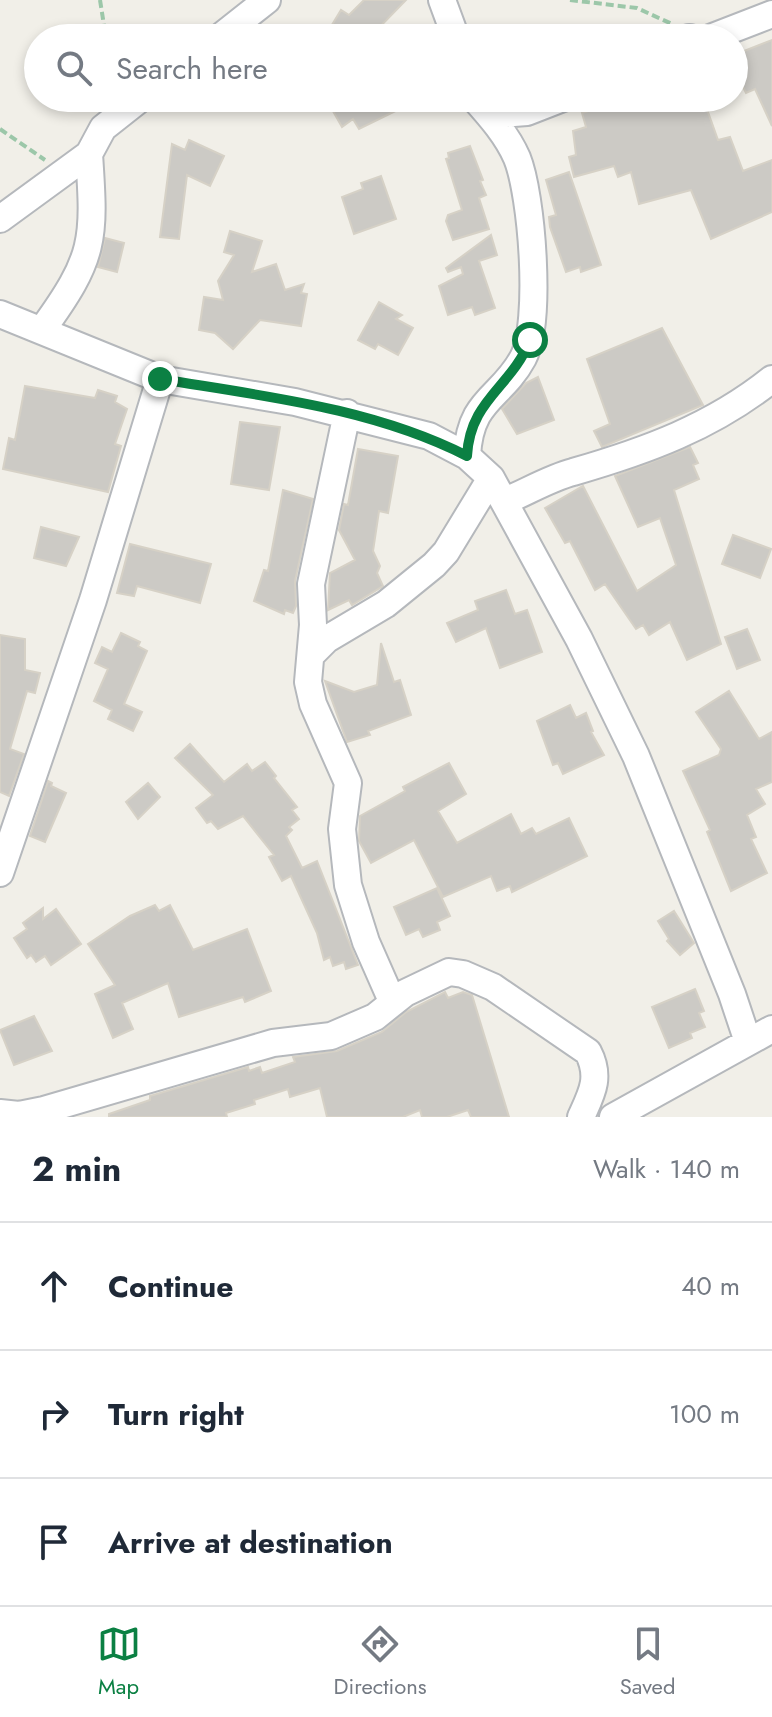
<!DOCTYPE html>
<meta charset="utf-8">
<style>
:root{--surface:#fff;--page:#f2f2f3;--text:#1f2937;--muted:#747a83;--line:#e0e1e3;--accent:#0b8043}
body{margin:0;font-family:Jost,sans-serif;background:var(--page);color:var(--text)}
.stop{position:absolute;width:24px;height:24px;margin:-18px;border:6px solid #0b8043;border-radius:50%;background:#fff}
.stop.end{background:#0b8043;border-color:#fff;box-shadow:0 2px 8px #0008}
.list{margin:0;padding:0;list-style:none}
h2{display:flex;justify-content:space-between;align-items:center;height:104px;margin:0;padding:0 32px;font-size:34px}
h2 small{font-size:26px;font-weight:400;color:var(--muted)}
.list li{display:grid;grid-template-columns:52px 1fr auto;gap:24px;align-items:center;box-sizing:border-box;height:128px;padding:0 32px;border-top:2px solid var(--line)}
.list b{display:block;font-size:30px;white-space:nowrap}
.list em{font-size:26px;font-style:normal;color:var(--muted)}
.icon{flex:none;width:44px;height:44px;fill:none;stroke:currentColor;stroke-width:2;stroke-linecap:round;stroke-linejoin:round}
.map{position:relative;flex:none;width:772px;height:1117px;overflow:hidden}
.search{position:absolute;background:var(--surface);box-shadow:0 4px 12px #0003;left:24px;right:24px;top:24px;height:88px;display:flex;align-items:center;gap:20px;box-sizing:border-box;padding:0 28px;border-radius:44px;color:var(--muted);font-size:30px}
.sheet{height:488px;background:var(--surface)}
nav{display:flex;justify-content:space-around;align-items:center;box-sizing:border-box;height:112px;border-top:2px solid var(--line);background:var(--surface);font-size:22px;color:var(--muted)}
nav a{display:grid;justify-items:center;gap:4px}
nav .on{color:var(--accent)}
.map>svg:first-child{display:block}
</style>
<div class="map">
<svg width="772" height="1117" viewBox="0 0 772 1117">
<rect width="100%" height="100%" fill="#f1efe8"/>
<!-- building -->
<path fill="#cccac5" stroke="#d6d1c6" stroke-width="2" d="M364,0h42l-37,38h-45l17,-28 8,5z
M772,40v86l-17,-37 -9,4 -4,-8 -8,3v-33z
M339,98h83l-63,31 -6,-10 -11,8 -13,-23z
M629,98h74l15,42 12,-3 13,34 29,-11v52l-61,27 -20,-49 -52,14 -8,-32 -13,5 -4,-11 -40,11 -5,-20 7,-2 -3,-24 13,-4 -4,-14z
M189,140l35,16 -14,30 -23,-11 -8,64 -19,-2 12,-93 13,6z
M470,146l13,34 -3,1 6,14 -7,3 10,31 -36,11 -7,-19 2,-6 14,-5 -16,-51 3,-1 -1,-5z
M569,172l32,93 -20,7 -1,-5 -14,5 -16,-45 -1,-10 7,-2 -10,-35z
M381,176l15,43 -42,15 -12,-37 21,-8 -2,-6z
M230,231l32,10 -10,31 24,-8 9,26 19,-6 -3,9 6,1 -6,32 -41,-6 -27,29 -18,-16 -16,-3 5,-33 19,3 -5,-19 16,-26 -10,-3z
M491,235l6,20 -18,6 16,47 -20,7 -3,-8 -24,8 -9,-29 24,-12 -2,-7 -13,5 -2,-4z
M105,238l19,5 -7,29 -19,-5z
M379,302l23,13 -6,4 17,9 -15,27 -20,-11 -3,5 -17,-9z
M662,328l41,77 -101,42 -8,-16 16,-7 -23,-65z
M538,377l16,43 -37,14 -15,-25 24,-26z
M25,386l70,12 3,-8 19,6 -2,6 12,7 -12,35 6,2 -13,46 -105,-23 6,-31 6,2z
M240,422l40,5 -11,63 -38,-6z
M690,447l8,16 -5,2 6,14 -25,11 47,154 -34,16 -17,-38 -21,13 -6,-10 -7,4 -31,-45 -10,6 -25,-49 -5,2 -20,-35 38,-22 54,105 39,-26 -16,-47 -22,9 -23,-51z
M358,449l40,7 -10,57 -9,-2 -6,40 7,15 -3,7 6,13 -31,19 -3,-5 -21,10 2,-37 25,-13 -16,-30 5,-26 4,1z
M283,490l30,9 -18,82 1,25 -3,7 -8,-3 -1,4 -30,-13 10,-31 4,1z
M41,527l38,10 -13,29 -32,-8z
M733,535l38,14 -11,29 -38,-14z
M130,544l81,20 -11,39 -63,-17 -3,10 -17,-3z
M506,590l9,24 12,-4 15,42 -42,16 -14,-40 -30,14 -9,-19 31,-13 -3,-9z
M747,629l13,31 -23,9 -12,-32z
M121,633l19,9 -2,4 9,5 -23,53 18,8 -9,19 -25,-12 4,-9 -18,-9 14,-32 -13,-6 7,-16 10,5z
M0,635l25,4v31l15,3 -5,20 -8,-2 -17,58 14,5 -15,42 -9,-4z
M381,643l13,39 6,-2 11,35 -43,16 2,4 -23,7 -22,-61 29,11 23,-7z
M729,691l30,48 13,-7v50l-16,7 9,15 -18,11 9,22 -5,2 16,34 -36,18 -24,-59 3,-2 -27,-59 36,-16 2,-6 -25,-37z
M570,705l6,13 10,-5 7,18 -2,1 13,23 -41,19 -5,-11 -5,2 -16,-44z
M190,744l34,38 23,-18 5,7 13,-9 11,14 -2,2 23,29 -5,3 7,9 -10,8 3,3 -6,6 16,32 15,-7 41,104 -12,4 -2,-7 -11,4 -3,-9 -6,3 -7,-27 -26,-57 -9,5 -13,-24 5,-2 -31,-39 -25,13 -7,-8 -4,2 -11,-15 17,-13 -38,-37z
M449,763l17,31 -28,17 19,32 54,-29 10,20 11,-6 4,6 33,-16 18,38 -75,36 -2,-6 -13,5 -6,-15 -48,21 -29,-57 -43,23 -12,-22 1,-25 45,-25 -2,-4z
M48,781l4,2 -1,3 15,7 -21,49 -15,-6z
M148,783l12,14 -22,22 -12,-17z
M437,888l13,28 -13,6 3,8 -17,7 -4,-8 -13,6 -12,-28z
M155,905l4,6 11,-6 23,45 54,-21 24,62 -26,11 -2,-5 -64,20 -11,-34 -46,20 11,26 -20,9 -18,-44 20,-9 -27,-41 42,-28z
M43,908v11l13,-10 25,35 -30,21 -6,-9 -9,6 -5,-7 -4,3 -13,-20 13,-9 -4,-6z
M674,911l20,32 -14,12 -13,-14 2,-2 -11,-18z
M695,989l9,22 -5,2 6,14 -15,6 2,5 -23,10 -17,-41z
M445,992l3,6 15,-6 9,3 37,122h-38l-3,-7 -21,7h-25l-2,-7 -17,7h-76l-7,-29 -30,9 -2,-8 -34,11 1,4 -29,9 1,4h-118v-3l41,-14v-4l98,-29 1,4 11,-4 2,6 33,-11 -2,-5 44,-6 45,-19 24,-20z
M34,1016l18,35 -38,14 -14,-35z"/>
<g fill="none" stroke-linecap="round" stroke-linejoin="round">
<!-- street casing -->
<g stroke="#b5b8bc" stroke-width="30">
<path id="street" d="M442,0l14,38
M219,38l48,-38
M689,38h1
M710,38l62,-24
M489,115l38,-3 36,-14
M0,219l89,-65 14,-26 38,-30
M0,314l160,65 135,23 134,34 38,20 24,22 88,161 57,117 96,238 16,48
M42,330c53,-73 53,-89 47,-176
M347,413l-36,171 2,41 -5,57 5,22 35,79 -6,46 6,56 18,57 26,59
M467,456c3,-58 34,-57 56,-98 19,-36 9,-163 -6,-200 -10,-23 -27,-42 -43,-60
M505,501c22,-9 45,-23 68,-29 73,-21 139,-45 199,-93
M311,655l16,-16 59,-35 48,-39 12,-13 45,-74
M0,873l93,-273 67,-221
M0,1113l19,2 25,-5 229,-67 58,-7 44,-19 30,-24 44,-21 14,2 30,13 95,65c13,25 4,41 -7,65
M613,1117l159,-88"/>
</g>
<!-- path -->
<path stroke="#9cc7a9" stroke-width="4" stroke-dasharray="8 4" stroke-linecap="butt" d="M100,0l6,38
M570,0l67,8 35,16
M0,129l45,31"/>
<!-- street -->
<use href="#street" stroke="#fff" stroke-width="26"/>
</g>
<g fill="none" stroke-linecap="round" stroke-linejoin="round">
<!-- route -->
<path stroke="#0b8043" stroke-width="10" d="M160,379c103,17 213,29 307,77 3,-57 45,-69 63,-116"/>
</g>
</svg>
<div class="stop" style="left:530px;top:340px"></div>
<div class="stop end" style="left:160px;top:379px"></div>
<div class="search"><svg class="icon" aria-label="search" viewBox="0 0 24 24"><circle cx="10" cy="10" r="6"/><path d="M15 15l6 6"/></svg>Search here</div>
</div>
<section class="sheet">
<h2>2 min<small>Walk · 140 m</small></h2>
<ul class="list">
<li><svg class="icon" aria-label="ahead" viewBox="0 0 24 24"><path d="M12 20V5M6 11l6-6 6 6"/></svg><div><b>Continue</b></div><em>40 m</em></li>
<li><svg class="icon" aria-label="right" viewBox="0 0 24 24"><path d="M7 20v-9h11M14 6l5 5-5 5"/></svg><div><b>Turn right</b></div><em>100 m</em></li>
<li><svg class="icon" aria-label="arrive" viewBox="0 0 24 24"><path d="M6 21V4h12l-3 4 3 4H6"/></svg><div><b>Arrive at destination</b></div></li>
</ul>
</section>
<nav>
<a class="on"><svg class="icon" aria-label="map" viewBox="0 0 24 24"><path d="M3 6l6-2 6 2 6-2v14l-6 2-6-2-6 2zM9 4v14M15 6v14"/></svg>Map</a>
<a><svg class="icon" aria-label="directions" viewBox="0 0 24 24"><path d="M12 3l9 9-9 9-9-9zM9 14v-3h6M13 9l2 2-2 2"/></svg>Directions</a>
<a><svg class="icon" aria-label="saved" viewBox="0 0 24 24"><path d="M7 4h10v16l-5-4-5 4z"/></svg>Saved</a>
</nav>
